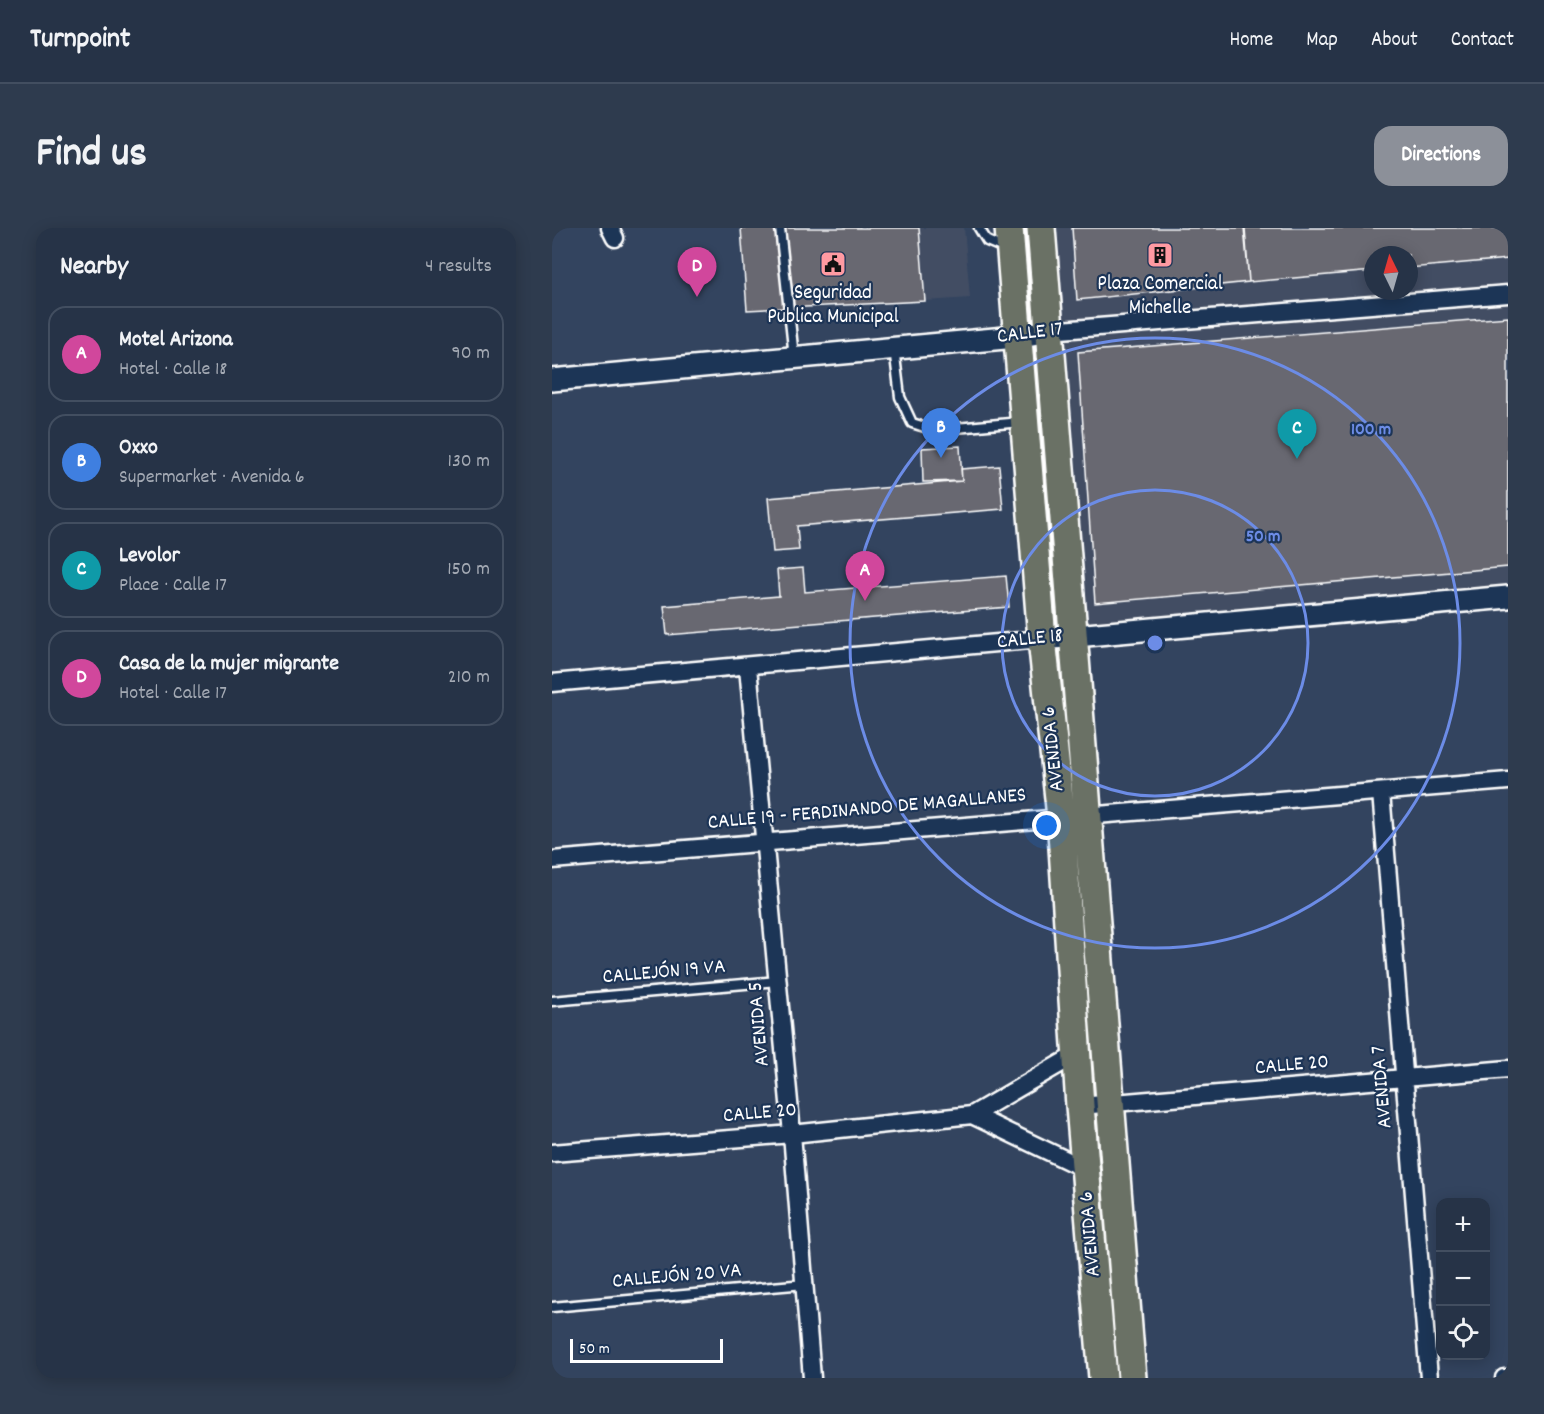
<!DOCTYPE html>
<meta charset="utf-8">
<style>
:root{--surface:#263347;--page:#2e3b4e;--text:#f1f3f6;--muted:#a4aab4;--line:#424e60;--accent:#8c9099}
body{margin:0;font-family:Dekko,sans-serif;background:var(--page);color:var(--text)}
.controls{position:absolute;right:18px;bottom:18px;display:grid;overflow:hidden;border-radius:12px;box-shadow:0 3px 15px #0003}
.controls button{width:54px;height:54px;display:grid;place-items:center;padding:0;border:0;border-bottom:2px solid var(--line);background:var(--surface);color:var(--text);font:30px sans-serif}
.compass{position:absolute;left:812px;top:18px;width:54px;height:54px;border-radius:50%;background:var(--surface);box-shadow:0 3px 15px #0003;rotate:355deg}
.scale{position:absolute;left:18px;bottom:15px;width:153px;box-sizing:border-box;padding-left:6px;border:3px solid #fff;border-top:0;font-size:16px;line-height:21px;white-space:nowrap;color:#fff;-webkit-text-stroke:4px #1d3557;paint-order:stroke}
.you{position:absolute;left:495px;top:598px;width:21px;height:21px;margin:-15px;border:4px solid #fff;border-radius:50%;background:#1a73e8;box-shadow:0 0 0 9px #1a73e833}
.badge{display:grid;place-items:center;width:39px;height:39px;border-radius:50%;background:var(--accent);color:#fff;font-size:20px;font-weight:700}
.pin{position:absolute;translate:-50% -50px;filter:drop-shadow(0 2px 3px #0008)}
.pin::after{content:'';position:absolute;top:32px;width:21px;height:18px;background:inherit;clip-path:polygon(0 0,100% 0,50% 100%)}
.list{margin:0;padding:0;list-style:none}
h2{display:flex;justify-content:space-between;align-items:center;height:78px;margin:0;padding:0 24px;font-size:26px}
h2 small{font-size:20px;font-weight:400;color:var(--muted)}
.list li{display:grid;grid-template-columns:39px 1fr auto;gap:18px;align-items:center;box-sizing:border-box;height:96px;margin:0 12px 12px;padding:0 12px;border:2px solid var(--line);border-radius:18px}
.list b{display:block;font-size:22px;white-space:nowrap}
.list p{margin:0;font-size:20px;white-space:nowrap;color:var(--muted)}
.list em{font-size:20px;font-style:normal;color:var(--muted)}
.icon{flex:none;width:33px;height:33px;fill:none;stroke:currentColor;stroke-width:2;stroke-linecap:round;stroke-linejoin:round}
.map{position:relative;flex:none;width:956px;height:1150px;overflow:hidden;border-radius:18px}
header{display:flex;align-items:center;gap:36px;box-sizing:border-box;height:84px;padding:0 30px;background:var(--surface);border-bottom:2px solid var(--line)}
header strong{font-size:28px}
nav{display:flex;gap:33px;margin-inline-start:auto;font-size:21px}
.intro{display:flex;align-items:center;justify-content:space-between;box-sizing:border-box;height:144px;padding:0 36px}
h1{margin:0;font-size:42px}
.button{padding:15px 27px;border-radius:18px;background:var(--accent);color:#fff;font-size:21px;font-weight:700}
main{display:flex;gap:36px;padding:0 36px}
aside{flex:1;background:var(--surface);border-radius:18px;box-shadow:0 3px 15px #0003}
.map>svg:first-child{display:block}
</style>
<header>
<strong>Turnpoint</strong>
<nav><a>Home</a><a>Map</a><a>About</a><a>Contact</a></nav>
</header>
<div class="intro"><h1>Find us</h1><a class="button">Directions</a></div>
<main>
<aside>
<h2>Nearby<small>4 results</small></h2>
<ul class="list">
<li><span class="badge" style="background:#d1479c">A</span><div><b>Motel Arizona</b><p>Hotel · Calle 18</p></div><em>90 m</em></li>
<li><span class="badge" style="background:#3f7fe0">B</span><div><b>Oxxo</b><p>Supermarket · Avenida 6</p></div><em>130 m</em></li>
<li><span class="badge" style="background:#0f9aa8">C</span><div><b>Levolor</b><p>Place · Calle 17</p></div><em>150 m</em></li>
<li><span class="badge" style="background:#d1479c">D</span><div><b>Casa de la mujer migrante</b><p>Hotel · Calle 17</p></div><em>210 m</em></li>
</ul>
</aside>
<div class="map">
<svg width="956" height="1150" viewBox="0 0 956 1150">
<rect width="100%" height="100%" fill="#33445f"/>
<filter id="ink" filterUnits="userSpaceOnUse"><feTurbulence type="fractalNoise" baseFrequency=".0167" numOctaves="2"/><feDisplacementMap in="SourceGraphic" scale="12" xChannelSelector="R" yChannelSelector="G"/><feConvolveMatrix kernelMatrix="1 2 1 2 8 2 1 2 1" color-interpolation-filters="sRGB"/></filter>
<g filter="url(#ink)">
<!-- built -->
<path fill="#434e64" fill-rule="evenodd" d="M367,0h45l6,70 -45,3z
M505,0h451v362l-420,33zM821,27h36v36h-36z"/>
<!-- building -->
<path fill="#676771" stroke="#fff" stroke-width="1.5" d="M189,0h178l6,73 -178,9z
M520,0h172l5,54 -172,18z
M693,0h263v31l-99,9v-13h-36v16l-124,11z
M956,89v250l-413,36 -17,-251z
M408,218l2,35 -39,1 -1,-34z
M447,238l4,43 -206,17 2,24 -26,2 -5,-54 194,-17 -1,-12z
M251,340l2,24 201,-16 3,31 -342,28 -3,-29 115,-10 -2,-26z"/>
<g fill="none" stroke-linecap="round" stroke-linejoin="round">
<!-- service casing -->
<g stroke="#fff" stroke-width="13">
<path id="service" d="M228,0l14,129
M427,0l8,13 19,8
M342,120l6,49 12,26 22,7 87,-8
M0,773l226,-20
M0,1079l253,-23"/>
</g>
<!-- minor casing -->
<g stroke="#fff" stroke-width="21">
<path id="minor" d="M58,0l5,10
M496,103l460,-37
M196,439l44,467 20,244
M0,455l490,-44
M829,564l48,586
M0,632l956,-79
M528,878l428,-37
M420,887l113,54
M0,925l240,-19 180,-19 105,-61
M952,1150h4"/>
</g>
<!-- tertiary casing -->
<g stroke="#fff" stroke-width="26">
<path id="tertiary" d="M0,152l464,-43 32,-6
M490,411l466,-42"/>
</g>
<!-- primary casing -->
<g stroke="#fff" stroke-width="32">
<path id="primary" d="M457,0l33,411 19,178 19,289 23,272
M489,0l91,1150"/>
</g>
<!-- service -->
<use href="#service" stroke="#1d3557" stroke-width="8"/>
<!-- minor -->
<use href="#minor" stroke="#1d3557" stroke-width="16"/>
<!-- tertiary -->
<use href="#tertiary" stroke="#1d3557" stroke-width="21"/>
<!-- primary -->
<use href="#primary" stroke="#6b7165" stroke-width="27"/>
</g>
</g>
<!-- distance rings -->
<g fill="none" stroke="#6c8ce6" stroke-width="3">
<circle cx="603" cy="415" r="153"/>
<circle cx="603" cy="415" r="305"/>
</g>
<!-- icons -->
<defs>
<g id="building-square" transform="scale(1.35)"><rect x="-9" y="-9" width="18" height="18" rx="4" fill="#ff9aa2" stroke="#1d3557"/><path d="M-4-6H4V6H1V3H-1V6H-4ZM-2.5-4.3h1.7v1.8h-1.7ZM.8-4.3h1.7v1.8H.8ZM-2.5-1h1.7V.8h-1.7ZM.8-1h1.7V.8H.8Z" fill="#111"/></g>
<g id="civic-square" transform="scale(1.35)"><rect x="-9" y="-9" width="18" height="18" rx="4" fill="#ff9aa2" stroke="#1d3557"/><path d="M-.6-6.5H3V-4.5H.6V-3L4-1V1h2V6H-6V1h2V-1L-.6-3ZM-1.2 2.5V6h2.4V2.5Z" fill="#111"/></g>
</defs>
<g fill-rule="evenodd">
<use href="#building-square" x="608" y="27"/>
<use href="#civic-square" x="281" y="36"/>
</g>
<g text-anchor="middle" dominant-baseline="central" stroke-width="4.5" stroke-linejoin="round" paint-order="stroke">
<!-- poi labels -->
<g font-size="21" fill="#fff" stroke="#1d3557">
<text x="608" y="57">Plaza Comercial<tspan x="608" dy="24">Michelle</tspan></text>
<text x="281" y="66">Seguridad<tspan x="281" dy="24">Publica Municipal</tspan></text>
</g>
<!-- street labels -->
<g font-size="21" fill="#fff" stroke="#1d3557">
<text transform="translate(478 106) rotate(-7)">CALLE 17</text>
<text transform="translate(478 412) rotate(-6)">CALLE 18</text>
<text transform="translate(502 521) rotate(-96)">AVENIDA 6</text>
<text transform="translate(315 582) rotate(-5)">CALLE 19 - FERDINANDO DE MAGALLANES</text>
<text transform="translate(112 745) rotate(-5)">CALLEJÓN 19 VA</text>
<text transform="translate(208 796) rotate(-95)">AVENIDA 5</text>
<text transform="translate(740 838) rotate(-5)">CALLE 20</text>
<text transform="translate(831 859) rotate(-95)">AVENIDA 7</text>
<text transform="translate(208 886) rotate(-5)">CALLE 20</text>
<text transform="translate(539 1006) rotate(-95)">AVENIDA 6</text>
<text transform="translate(125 1049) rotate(-5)">CALLEJÓN 20 VA</text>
</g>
</g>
<circle cx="603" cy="415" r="9" fill="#6c8ce6" stroke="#1d3557" stroke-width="3"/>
<g font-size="18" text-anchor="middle" font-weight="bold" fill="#6c8ce6" stroke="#1d3557" stroke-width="4.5" stroke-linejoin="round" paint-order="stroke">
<text x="819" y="206">100 m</text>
<text x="711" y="313">50 m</text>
</g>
</svg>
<div class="controls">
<button>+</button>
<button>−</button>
<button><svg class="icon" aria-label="locate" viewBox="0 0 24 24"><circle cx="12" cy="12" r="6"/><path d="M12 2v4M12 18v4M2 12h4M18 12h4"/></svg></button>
</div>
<svg class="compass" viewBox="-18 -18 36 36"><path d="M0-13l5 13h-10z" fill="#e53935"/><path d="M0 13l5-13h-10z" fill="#a4aab4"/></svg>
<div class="scale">50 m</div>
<div class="you"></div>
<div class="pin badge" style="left:313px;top:373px;background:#d1479c">A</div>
<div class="pin badge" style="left:389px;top:230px;background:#3f7fe0">B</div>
<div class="pin badge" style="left:745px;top:231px;background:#0f9aa8">C</div>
<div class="pin badge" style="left:145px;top:69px;background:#d1479c">D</div>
</div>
</main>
